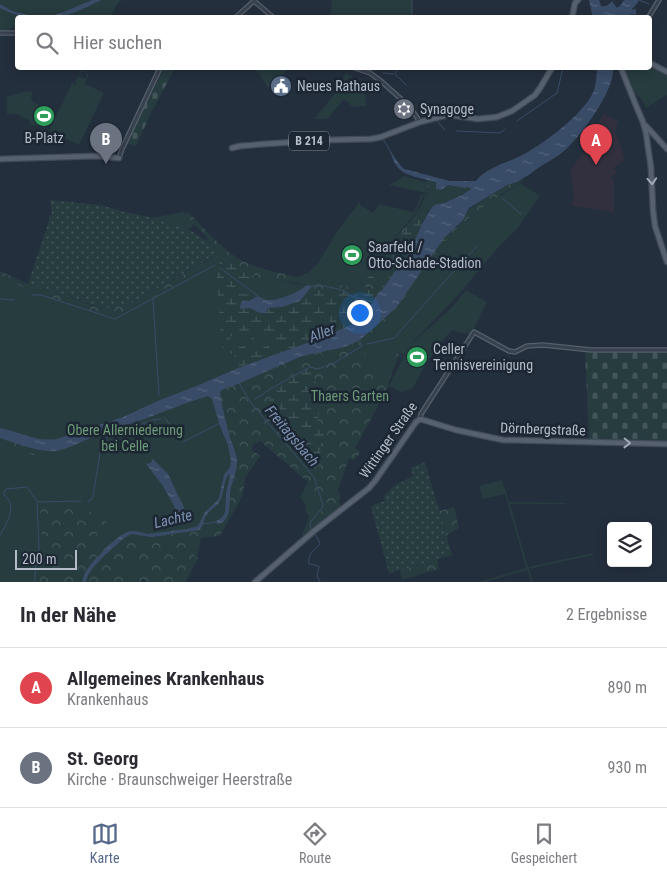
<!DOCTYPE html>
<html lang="de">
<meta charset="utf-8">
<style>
:root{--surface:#fff;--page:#f2f2f3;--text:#2b2b33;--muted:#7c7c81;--line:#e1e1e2;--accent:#56698c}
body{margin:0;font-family:"Roboto Condensed",sans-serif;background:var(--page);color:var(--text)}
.controls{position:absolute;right:15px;bottom:15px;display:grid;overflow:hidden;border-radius:5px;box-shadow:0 2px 12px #0003}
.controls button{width:45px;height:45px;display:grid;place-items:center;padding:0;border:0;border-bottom:1px solid var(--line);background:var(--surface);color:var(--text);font:25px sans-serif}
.scale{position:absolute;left:15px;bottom:12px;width:62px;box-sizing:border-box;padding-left:5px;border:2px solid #b4bcc9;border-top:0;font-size:14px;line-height:18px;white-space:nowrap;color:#b4bcc9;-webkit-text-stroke:4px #1d2633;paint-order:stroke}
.you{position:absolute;left:359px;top:312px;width:18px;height:18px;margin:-12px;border:4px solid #fff;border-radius:50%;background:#1a73e8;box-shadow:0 0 0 8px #1a73e833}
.badge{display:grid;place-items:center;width:32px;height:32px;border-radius:50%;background:var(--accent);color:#fff;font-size:16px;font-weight:700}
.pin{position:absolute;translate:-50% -41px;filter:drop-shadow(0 1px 2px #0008)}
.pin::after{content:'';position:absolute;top:26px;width:18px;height:15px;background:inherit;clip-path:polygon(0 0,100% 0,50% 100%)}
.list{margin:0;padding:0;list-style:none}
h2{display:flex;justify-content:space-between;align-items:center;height:65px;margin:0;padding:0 20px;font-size:21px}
h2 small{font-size:16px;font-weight:400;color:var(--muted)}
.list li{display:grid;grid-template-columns:32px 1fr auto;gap:15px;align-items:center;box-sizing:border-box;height:80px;padding:0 20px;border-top:1px solid var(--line)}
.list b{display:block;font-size:19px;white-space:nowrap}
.list p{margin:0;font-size:16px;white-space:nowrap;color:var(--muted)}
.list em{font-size:16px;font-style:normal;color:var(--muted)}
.icon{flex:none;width:28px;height:28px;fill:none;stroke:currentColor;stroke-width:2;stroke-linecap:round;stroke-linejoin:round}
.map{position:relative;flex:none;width:667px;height:582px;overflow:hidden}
.search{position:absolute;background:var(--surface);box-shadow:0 2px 12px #0003;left:15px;right:15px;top:15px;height:55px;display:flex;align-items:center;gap:12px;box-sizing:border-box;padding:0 18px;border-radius:5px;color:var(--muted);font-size:19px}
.sheet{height:225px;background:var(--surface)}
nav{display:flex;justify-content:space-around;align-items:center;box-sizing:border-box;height:70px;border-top:1px solid var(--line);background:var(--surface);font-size:14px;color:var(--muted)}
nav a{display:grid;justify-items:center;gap:2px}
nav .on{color:var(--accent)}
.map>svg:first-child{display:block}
</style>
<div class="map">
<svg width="667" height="582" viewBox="0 0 667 582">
<defs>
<pattern id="forest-crowns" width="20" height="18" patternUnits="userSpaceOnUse" patternTransform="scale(1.25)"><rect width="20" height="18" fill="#263c3f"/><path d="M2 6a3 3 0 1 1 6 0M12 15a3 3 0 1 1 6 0" fill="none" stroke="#435659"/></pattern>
<pattern id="wetland-marsh" width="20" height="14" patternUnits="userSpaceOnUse" patternTransform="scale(1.25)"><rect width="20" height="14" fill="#263c3f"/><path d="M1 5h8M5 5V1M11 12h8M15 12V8" fill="none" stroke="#435659"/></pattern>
<pattern id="cemetery-stones" width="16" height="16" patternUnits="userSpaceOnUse" patternTransform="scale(1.25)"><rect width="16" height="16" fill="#263c3f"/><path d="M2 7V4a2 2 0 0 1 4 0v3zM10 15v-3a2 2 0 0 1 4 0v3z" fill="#435659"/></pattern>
<pattern id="garden-dots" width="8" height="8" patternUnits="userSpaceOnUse" patternTransform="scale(1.25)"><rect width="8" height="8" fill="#263c3f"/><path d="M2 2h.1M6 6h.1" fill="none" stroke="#435659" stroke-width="1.8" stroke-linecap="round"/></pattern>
<pattern id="water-ripples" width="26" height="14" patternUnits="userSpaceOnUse" patternTransform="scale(1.25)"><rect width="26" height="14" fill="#394c67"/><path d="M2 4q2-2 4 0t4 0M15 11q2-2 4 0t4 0" fill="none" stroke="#53647b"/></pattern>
</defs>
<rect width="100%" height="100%" fill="#242f3e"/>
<!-- medical -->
<path fill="#32303f" d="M603,114l15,7 -3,9 10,30 -11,7 3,6 -6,4 3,5v30l-42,-6 2,-10 -4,-26 6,-7 12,-18z"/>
<!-- green -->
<path fill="#263c3f" d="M0,0h92l-31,13 -15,4h-10l-24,-6 -12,-7z
M102,0h20l-5,4 -6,13 -54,1 14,-5z
M332,0h80v17l-19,-2v3h-63z
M0,8l5,3 20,6 -7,1 -1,8c-7,1 -8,6 -17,6z
M650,65l17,9v22l-1,-1 -20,13 -5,-10 -7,-5 -9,-25h25z
M255,68h33l-15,18 -4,-1 -1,3z
M81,70l8,4 -4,10 19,9 -25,52 -30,-14 23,-48 5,2v-1l-2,-1 3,-7 7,3 2,-5 -5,-3 -2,4 -1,-1z
M346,73l11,7 8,8 1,18 -13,1 -9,-8 -16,19 -4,1h-10l31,-37 -3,-3z
M26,91l7,1 -2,5 2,5 20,10 -8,17 -6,-3 -9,-1v-4l-13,-7h-10v-17z
M404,176l21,6 1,7 -1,4 -36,-8 8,-4z
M428,180l8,2 7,8 5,-5 17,3 3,-1 3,2 -9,6 -18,8 -7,1 -5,3 -4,5 -6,-2 6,-17z
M520,183l19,12v2l-22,32 -21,21 -43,51 -45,46 44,-40 14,-17 21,12 -16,33 -6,-2 -1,1 -11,-4 -6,5 -20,27 -14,26 -12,4 -12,-6 16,-32 -4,-1 -1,4h-2l-10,27 -67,68 -60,-12 -8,4 -6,29 -27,62 -19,2 -4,20 -12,25 -43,-4 -3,4h-139v-307l103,38h13l12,-2 93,-52 60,21 15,4 38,3 14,7 104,-62 46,-38 2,2z
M421,194l3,1 -8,18 -29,33 -30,41 -4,2 -17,-6 -24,-2 2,-5 -6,3h-8l-2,-2 11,-5 9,-9 18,-30 23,-30 1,1v1l13,8 6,-9 34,8 4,-6z
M184,212l10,12 -4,6 -39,-12z
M502,480l7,22 57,1 -1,1h-55l18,63 65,-14v2l-64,14 4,13h-2l-4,-12 -42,12h-6l47,-14 -21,-74 -22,5 -4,-13z
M304,490h5l10,3c9,18 2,16 -6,30l1,7 -9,8 -3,-3 7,-18 -4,-6 1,-5 -6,-9z"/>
<!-- forest -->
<path fill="url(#forest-crowns)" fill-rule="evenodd" d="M523,178l1,2c-28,17 -56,35 -78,60 -28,33 -46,76 -83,99 -20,13 -41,13 -62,20 -12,4 -24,10 -35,14v1l37,-14 35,-8 23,-10h2l2,6 3,1 -6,12 6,6 15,6c6,-5 9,-15 15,-21h4l-2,5h-2l-10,26 1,3 -34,62 6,4 -7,8 -5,-2 -11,32 3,9 -3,2 4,6 -28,23 -2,-2c2,-18 18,-13 7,-34l-10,-4h-5l4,-8 -48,-41 -7,4 -2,4 9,7 -15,22 -2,17 -23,41 -19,2 -4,11h-3l-3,4 7,5 -12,24h-39l-4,-3 -2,3h-82l-2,-1 -5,-1 -1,2h-12l-3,-2 6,-32 -2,-44 40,-2 2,6 13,6 13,9 -11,11 5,15 4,4 17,-14 8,-5 21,3 38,-5 31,-9 8,-13 2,-23 4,-8 -15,-87 3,-3 10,-3 69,-30 43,-9 16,-8 83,-101 19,-18 6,-11 38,-24 10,-3zM286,379l30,4 -2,8 7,12 -5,19 10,10 -5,11 -1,10 -8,10 -49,-54 1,-5c7,-6 14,-9 8,-19zM135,556c6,3 8,12 5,18h-6l-5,5 -4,-2 -2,-7 4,-4 2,-6 2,1z
M428,180c0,36 -18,44 -39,68 -3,4 -7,9 -9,13 -1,2 -1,5 -2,7 -2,5 -6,9 -9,13 7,-3 9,-2 15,2l-4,7c-8,0 -17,-2 -22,6h-4l-17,-9 -13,4 -5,-1 -3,4 -7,2 -3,-4 6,-6 -31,-6 -8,3 -8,-5 -5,6v7l-2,5 -7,-5 -4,-6 2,-6 7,-7 -18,-6 -9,-6 -4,4h-6v-2l-1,-1 -87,49 -9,2 -18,2 -9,-2 -54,-18 -28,-11 -13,-8v-4l28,13 66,22 9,2h7l18,-3 85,-48 3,-9 -10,-7 2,-3 -21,-21 -2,-3 3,-2c14,14 34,37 51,47 18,10 40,14 59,18l3,2h7l6,-4 -1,6 23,2 17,6 4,-2c10,-13 20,-27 30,-40 15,-19 43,-39 38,-65z
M0,438c19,6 37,13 57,13l-9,5 -14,-1 -34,-9z
M454,507l5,21 -13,8 -7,-25z
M437,559l2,10 -37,11 -2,-10z"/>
<!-- wetland -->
<path fill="url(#wetland-marsh)" d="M422,210l6,2 -6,12 -12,27 -28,39c-7,4 -8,14 -14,20 -10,12 -25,18 -39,24l-2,-2 3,-6v-5l-6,-4 -4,-1 -8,10v1l7,4 1,2 -2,6 -38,14 -3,-2c0,-2 1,-5 0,-7 -3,-5 -10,-4 -12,-10l-7,-3 -4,1 -1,2 1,5 -1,3h-2l-5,-6v-3l-7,-3 -4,1 -5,7 1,2 9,3 7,6 9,2 3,-1 2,-4 7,-2 4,11 -34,13 -3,-2 3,-3 -4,-8 -9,-5 -5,-6 1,-5 -4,-65 1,-9 1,-1h6l4,-4 9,6 18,6c-2,2 -4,5 -6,6 -8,5 -13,-2 -15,11 5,5 12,8 19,3l4,4 -9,5 -8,1 -1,7 10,-1 10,5 8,-4 14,-2 18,-6 6,-9 3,4c5,0 7,-2 9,-6 7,1 11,-3 17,-3 7,0 14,6 19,9h4l3,-4v-5l4,-1 2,4h13l4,-7c-6,-4 -9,-5 -15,-2l-2,-2 5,-7 6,-2c6,-25 32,-39 44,-60z
M310,366h2l4,17 -2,8 7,12 -4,19 8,5 1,5 -5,11 -1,10 -8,10 -49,-54 1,-5c7,-6 14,-9 8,-19l12,-7 2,1z"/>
<!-- cemetery -->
<path fill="url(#cemetery-stones)" d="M164,68h11l-24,45 -15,33 -10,-3z
M585,351l82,1v90l-76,-2 -2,-1z"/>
<!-- garden -->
<path fill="url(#garden-dots)" d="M50,200l51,5 23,7 26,5 40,13 26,18 3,8 -9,2 -82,47 -18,3 -11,-1 -71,-23 21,-63v-5l3,-1z
M425,462l27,93 -63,18 -18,-66 4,-3 10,-3 -1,-5 8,-9 21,-11 -2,-8z"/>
<!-- water -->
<path fill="url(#water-ripples)" d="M92,0h10c-14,6 -29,15 -44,17 -18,3 -43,0 -58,-9v-4l12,7 24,6h10l15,-4z
M589,0h10l2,6c5,1 8,-1 11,-5l5,7 5,-4v-2l3,-2h14l-4,6 -3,3v1l4,-1v6l-5,-1 -3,3h-15l-1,-1 -2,1 -17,1z
M597,68h16c2,22 -32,68 -49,83 -11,9 -25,15 -35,24l-6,3 -6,4 -10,3 -38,23 -6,12 -19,18 -48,70 -35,31 -16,8 -43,9 -69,30 -10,3 -3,3c2,16 6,30 10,46 3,7 6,15 7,22 0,10 -3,18 -6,27 -3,12 3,33 -13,37l-3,-2c13,-7 10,-13 11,-25 0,-7 3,-15 4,-22l-1,-1c-6,7 -4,18 -9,27 -3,6 -10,8 -14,15 -3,5 -2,10 -7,14l-47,7 -21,-3 -8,5 -17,15 -3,-4 17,-14 9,-5h6l13,3 39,-5 11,-3 7,-14 11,-10 3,-4 5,-23 6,-8 1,-6 -3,-16 -8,-19 -8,-27 -4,-3c-20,6 -38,13 -58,21 -16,6 -34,11 -51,17 -12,5 -30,15 -43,17 -16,2 -40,-8 -56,-13v-10c21,4 34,14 57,11l66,-22 37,-17 39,-15 39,-17 80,-29 33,-14 17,-15 10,-17 4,-3 28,-39 12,-27 10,-17 5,-3 7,-1 18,-8 9,-6 -3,-2 -3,1 -17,-3c-5,4 -6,6 -12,4v-7c-14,-4 -32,-5 -40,-17 -3,-4 -3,-7 -5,-11 -2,-5 -5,-9 -8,-14h1c5,8 13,23 20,29l46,12h26c9,-12 27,-17 40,-23 22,-9 70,-45 78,-68 2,-6 3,-16 3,-22z
M307,285l5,1 -12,15 -18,6 -14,1 -2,5h-6l-10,-5 -10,1 1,-7 3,-2 5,1 9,-5c3,2 7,4 11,4 12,0 28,-7 38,-15z
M153,459l15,15 19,40 -4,2 -4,-1 -16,-29 -17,-22 5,-1 1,-3z"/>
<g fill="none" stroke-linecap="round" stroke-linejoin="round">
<!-- stream -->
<path stroke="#394c67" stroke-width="1" d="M412,0v18
M639,0l10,4
M398,68l-3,6 11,11
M383,73l11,1
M437,121l8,9
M517,121l40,-28 6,-25
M456,131l44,2 5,-4
M502,198l19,16
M220,268l38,28
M456,270l20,-23
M312,286h12l14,3 10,4 3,3 22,6
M32,295h9l74,24 100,-54
M0,299l14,1
M153,299l6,96
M367,344l27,-6 60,-67
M239,383l12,20 63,74 9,28 -1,3 -12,15c1,11 8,12 10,21 -6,6 -13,11 -11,20l10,2 -2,10 3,6
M255,399l17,-11 38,-21 8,2 16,-6 28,-17 -3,-6
M165,418l16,22
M183,442l37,-19
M88,501l3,-1 2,-4 9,-55 3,-3 48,-18 8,-1
M203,524l13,-2
M0,535c7,-11 18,-30 4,-40v-4l2,-2 21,-2 11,15 43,-1
M35,582v-11l4,-22 -2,-46"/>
<!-- river -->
<path stroke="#394c67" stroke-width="4" d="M84,582c2,-13 14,-22 23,-32"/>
<!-- minor casing -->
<g stroke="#565f6c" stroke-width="5.5">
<path id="minor" d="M254,1l20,17
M235,18l20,-18
M648,18l11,-18
M0,33h18
M355,68l15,5 11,8 29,26 10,15
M119,158l3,-9 38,-81
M420,419l1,-5 53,-82 35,19 6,1 12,-6 16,-1 48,5h76"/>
</g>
<!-- major casing -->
<g stroke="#414a57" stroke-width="7">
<path id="major" d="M572,18l3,-15 3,-3
M650,63l17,9
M621,68l16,40 6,14 3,11 5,35 2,42 2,16 12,36
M646,126l21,23
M232,148l8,-2 24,-2 63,-4 44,-1 10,-2 39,-15 23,-6 7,-1 28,4 19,-2 15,-6 23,-16 5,-7 12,-20
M0,159l97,-3 22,2
M255,582l59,-51 55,-43 6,-7 41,-59 4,-3 36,11 47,10 164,4"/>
</g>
<!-- minor -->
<use href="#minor" stroke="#38414e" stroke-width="3"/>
<!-- major -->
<use href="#major" stroke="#56606e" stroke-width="4.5"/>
</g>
<!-- one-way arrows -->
<defs><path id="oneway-chevron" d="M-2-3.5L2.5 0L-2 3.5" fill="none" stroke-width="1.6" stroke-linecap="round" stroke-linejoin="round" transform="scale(1.25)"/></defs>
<g stroke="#a1aab7">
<use href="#oneway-chevron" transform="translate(652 181) rotate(86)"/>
<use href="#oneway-chevron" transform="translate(627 443) rotate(1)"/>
</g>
<!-- icons -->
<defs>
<g id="civic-disc" transform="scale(1.125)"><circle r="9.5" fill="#5c6f8a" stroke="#1d2633"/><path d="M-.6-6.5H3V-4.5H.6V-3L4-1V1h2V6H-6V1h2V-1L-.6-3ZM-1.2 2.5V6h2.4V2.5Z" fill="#fff"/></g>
<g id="synagogue-disc" transform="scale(1.125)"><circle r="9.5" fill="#6b7280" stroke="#1d2633"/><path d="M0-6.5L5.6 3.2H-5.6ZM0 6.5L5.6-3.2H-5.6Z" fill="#fff"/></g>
<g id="stadium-disc" transform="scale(1.125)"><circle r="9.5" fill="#2e9e5b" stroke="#1d2633"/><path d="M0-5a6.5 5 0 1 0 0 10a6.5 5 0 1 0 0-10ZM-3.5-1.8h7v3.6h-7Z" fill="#fff"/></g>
</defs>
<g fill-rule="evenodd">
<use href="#civic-disc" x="281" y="86"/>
<use href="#synagogue-disc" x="404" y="109"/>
<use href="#stadium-disc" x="44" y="116"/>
<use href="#stadium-disc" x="352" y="255"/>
<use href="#stadium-disc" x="417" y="357"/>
</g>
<g text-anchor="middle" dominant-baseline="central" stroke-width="5" stroke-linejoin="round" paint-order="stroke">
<!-- shield labels -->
<rect fill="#1d2633" stroke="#878f9c" stroke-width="1" x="289" y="131.5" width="40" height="19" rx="4"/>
<g font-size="12" font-weight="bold" fill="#b4bcc9">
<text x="309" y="141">B 214</text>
</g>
<!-- poi labels -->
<g font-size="14" fill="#b4bcc9" stroke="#1d2633" text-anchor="start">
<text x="297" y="86">Neues Rathaus</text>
<text x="420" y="109">Synagoge</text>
<text x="44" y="138" text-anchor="middle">B-Platz</text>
<text x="368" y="247">Saarfeld /<tspan x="368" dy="16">Otto-Schade-Stadion</tspan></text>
<text x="433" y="349">Celler<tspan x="433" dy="16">Tennisvereinigung</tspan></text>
</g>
<!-- park labels -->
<g font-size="14" fill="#6b9a76" stroke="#1d2633">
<text x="350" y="396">Thaers Garten</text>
<text x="125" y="430">Obere Allerniederung<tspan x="125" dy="16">bei Celle</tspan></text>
</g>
<!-- street labels -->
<g font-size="14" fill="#b4bcc9" stroke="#1d2633">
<text transform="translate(543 429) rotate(2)">Dörnbergstraße</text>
<text transform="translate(388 440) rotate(-55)">Wittinger Straße</text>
</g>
<!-- water labels -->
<g font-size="15" font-style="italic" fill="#7c92b1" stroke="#1d2633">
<text transform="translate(322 333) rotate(-21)">Aller</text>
<text transform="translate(292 436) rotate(50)">Freitagsbach</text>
<text transform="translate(173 519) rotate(-13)">Lachte</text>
</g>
</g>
</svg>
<div class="controls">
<button><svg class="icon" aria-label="layers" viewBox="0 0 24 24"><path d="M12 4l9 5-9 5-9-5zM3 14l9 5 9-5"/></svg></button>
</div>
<div class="scale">200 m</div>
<div class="you"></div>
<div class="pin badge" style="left:596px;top:165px;background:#e0444e">A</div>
<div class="pin badge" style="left:106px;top:164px;background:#6b7280">B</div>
<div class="search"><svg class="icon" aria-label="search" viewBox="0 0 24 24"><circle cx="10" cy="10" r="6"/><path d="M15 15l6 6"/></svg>Hier suchen</div>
</div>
<section class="sheet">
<h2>In der Nähe<small>2 Ergebnisse</small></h2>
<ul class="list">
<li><span class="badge" style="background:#e0444e">A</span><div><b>Allgemeines Krankenhaus</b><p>Krankenhaus</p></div><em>890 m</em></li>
<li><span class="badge" style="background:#6b7280">B</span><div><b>St. Georg</b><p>Kirche · Braunschweiger Heerstraße</p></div><em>930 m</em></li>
</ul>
</section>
<nav>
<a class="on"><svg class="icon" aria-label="map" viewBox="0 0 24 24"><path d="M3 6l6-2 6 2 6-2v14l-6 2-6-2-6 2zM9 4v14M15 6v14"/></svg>Karte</a>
<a><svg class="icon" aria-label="directions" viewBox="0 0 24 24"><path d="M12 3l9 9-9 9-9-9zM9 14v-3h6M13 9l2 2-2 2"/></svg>Route</a>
<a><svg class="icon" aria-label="saved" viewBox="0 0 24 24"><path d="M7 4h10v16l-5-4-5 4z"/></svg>Gespeichert</a>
</nav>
